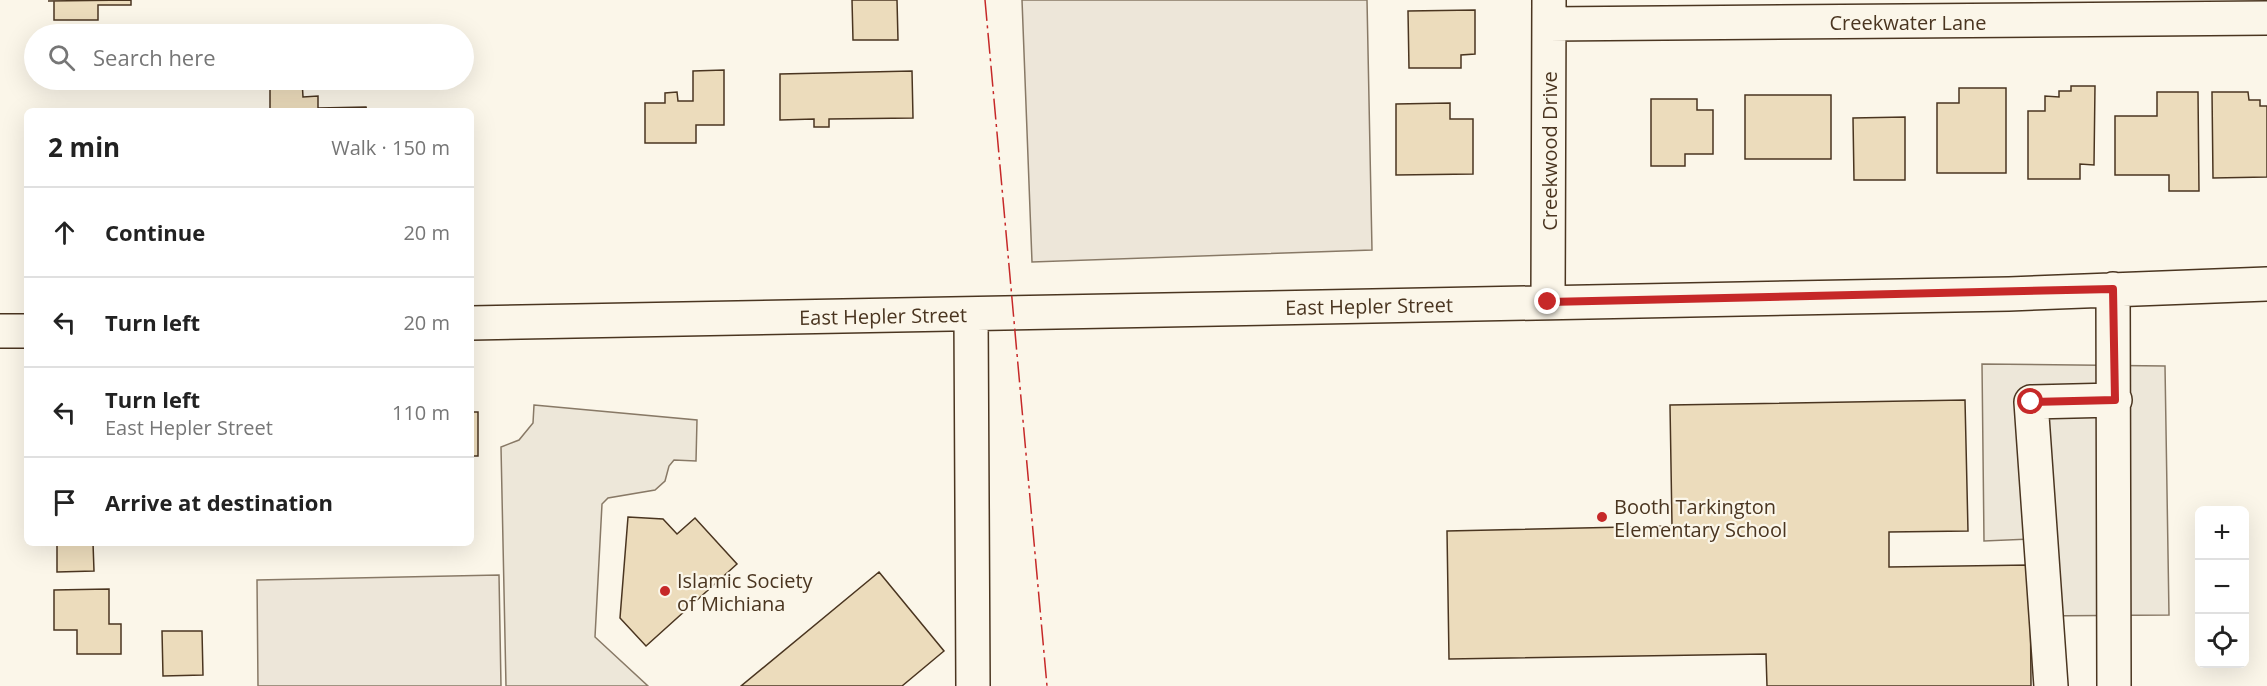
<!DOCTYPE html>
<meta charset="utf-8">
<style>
:root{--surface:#fff;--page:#f6f6f6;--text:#222;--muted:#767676;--line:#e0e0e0}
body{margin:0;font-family:"Open Sans",sans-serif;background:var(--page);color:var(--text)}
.controls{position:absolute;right:18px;bottom:18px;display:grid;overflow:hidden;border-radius:9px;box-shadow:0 6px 24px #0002}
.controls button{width:54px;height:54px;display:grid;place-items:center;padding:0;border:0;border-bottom:2px solid var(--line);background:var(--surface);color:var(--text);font:30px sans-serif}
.stop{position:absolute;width:18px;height:18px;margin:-14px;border:4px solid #c62828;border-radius:50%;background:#fff}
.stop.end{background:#c62828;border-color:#fff;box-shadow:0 2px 6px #0008}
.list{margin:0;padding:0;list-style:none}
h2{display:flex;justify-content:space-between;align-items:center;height:78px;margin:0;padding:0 24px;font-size:26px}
h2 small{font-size:20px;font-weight:400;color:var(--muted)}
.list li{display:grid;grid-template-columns:39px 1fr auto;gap:18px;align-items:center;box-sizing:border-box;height:90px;padding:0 24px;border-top:2px solid var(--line)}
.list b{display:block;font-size:22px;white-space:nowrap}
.list p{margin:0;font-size:20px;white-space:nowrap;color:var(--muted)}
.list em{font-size:20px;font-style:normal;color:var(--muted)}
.icon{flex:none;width:33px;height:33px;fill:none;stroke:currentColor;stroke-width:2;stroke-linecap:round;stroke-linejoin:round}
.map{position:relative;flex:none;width:2267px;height:686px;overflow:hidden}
.search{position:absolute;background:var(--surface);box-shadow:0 6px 24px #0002;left:24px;top:24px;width:450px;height:66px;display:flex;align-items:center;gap:15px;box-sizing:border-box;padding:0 21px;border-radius:33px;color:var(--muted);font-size:22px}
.panel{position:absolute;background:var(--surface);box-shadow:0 6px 24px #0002;left:24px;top:108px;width:450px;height:438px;border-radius:9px}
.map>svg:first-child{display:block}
</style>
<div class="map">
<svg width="2267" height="686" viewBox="0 0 2267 686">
<rect width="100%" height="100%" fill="#fbf6e9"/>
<!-- green -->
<path fill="#ede6d9" stroke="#887966" stroke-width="1.5" d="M1022,0h345l5,250 -340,12z
M499,575l2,111h-243l-1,-106z"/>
<!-- parking -->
<path fill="#ede7d9" stroke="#887966" stroke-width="1.5" d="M1982,364l183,2 4,249 -138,1 -1,-77 -46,2z
M534,405l163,15 -1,41 -22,-1 -5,6 -4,15 -10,9 -47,8 -6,6 -7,133 53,49h-142l-5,-239 18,-7 14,-17z"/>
<!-- building -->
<path fill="#ecdcbc" stroke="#4a3520" stroke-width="1.5" d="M131,0v5h-33v15h-44v-19h-6z
M852,0h45l1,40h-45z
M1475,10v44l-14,1v13h-52l-1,-57z
M724,70v55h-28v18h-51v-40h20v-10l12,-1 1,9h15v-30z
M912,71l1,47 -84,1v8h-15v-8l-34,1v-46z
M270,80h32l1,17 15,-1v12l48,-1 1,4h-97z
M2071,86h24l-1,79 -14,-1v15h-52v-68h17v-15l14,1v-6h12z
M1959,88h47v85h-69v-70h22z
M2157,92h41l1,99h-30v-16h-54v-59h42z
M2212,92h36l1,8h11v6h7v71l-54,1z
M1745,95h86v64h-86z
M1651,99h46v11h16v44h-28v12h-34z
M1450,103v16h23v55l-77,1v-71z
M1905,117v63h-51l-1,-62z
M1965,400l3,131 -79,1v35l141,-2 1,121h-264l-1,-32 -317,5 -2,-128 225,-5 -2,-121z
M471,412h7v44h-7z
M628,517l35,2 14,15 18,-16 42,46 -91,82 -26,-28z
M57,543h36l1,28 -37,1z
M118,543h37v2h-37z
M879,572l65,79 -42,35h-161z
M109,589v35h12v30h-44v-24h-23v-40z
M162,631h40l1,44 -40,1z"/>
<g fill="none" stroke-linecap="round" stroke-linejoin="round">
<!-- minor casing -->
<g stroke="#4a3520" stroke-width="36">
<path id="minor" d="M1549,24l718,-6
M2113,289l1,397
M1548,302l1,-302
M971,315l2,371
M471,323l1538,-29 258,-10
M0,331h27
M2051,686l-20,-284 84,-2"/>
</g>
<!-- minor -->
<use href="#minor" stroke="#fbf6e9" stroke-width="33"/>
<!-- power -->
<path stroke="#c62828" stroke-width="1.5" stroke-dasharray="21 4.5 3 4.5" stroke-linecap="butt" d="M985,0l62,686"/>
</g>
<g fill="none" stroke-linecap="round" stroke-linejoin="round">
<!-- route -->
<path stroke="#c62828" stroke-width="8" d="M1548,302l565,-13 2,111 -84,2"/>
</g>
<!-- markers -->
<g fill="#c62828" stroke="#fbf6e9" stroke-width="2">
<circle cx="1602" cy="517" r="6"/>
<circle cx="665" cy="591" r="6"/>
</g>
<g text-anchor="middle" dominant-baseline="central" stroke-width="4.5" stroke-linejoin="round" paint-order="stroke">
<!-- street labels -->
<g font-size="20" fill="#4a3520" stroke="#fbf6e9">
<text x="1908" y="22">Creekwater Lane</text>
<text transform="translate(1549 151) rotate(-90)">Creekwood Drive</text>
<text transform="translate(1369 306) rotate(-1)">East Hepler Street</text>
<text transform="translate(883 316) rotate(-1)">East Hepler Street</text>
</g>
<!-- poi labels -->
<g font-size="20" fill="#4a3520" stroke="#fbf6e9" text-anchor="start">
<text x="1614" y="506">Booth Tarkington<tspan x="1614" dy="23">Elementary School</tspan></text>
<text x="677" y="580">Islamic Society<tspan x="677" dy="23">of Michiana</tspan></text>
</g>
</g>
</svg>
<div class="controls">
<button>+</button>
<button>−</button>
<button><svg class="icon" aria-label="locate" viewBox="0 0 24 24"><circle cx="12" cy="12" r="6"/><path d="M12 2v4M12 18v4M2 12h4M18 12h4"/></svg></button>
</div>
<div class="stop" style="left:2031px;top:402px"></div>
<div class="stop end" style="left:1548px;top:302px"></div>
<div class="search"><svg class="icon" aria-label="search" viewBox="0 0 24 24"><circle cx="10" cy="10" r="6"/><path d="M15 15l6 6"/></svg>Search here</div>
<section class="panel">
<h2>2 min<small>Walk · 150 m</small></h2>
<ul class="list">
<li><svg class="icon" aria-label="ahead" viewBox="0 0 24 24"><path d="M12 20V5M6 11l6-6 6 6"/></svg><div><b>Continue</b></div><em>20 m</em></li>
<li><svg class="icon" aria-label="left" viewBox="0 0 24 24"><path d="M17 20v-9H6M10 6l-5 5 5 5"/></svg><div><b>Turn left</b></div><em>20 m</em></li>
<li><svg class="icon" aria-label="left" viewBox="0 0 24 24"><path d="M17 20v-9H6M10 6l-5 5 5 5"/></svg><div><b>Turn left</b><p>East Hepler Street</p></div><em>110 m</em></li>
<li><svg class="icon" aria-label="arrive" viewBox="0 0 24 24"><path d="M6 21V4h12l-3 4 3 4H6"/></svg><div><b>Arrive at destination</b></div></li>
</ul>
</section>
</div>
